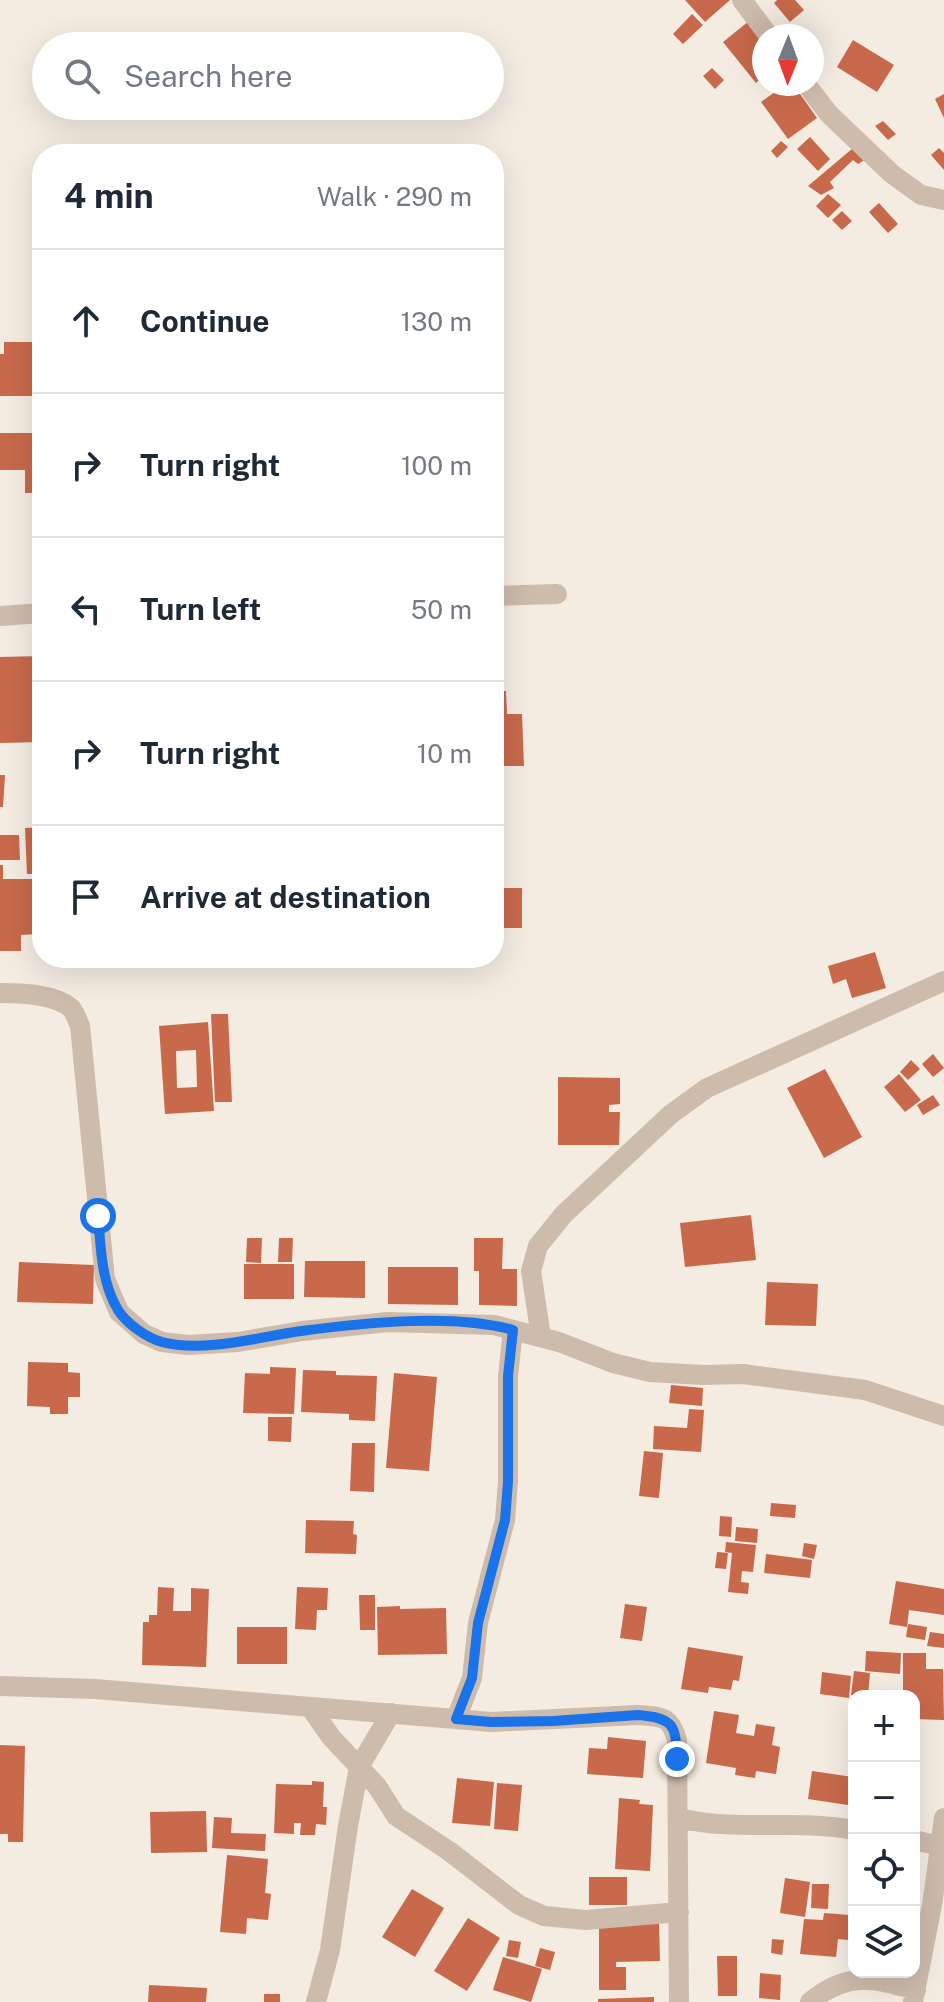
<!DOCTYPE html>
<meta charset="utf-8">
<style>
:root{--surface:#fff;--page:#f6f6f7;--text:#1f2937;--muted:#747a83;--line:#e0e1e3}
body{margin:0;font-family:"Public Sans",sans-serif;background:var(--page);color:var(--text)}
.controls{position:absolute;right:24px;bottom:24px;display:grid;overflow:hidden;border-radius:16px;box-shadow:0 8px 32px #0002}
.controls button{width:72px;height:72px;display:grid;place-items:center;padding:0;border:0;border-bottom:2px solid var(--line);background:var(--surface);color:var(--text);font:40px sans-serif}
.compass{position:absolute;left:752px;top:24px;width:72px;height:72px;border-radius:50%;background:var(--surface);box-shadow:0 8px 32px #0002;rotate:181deg}
.stop{position:absolute;width:24px;height:24px;margin:-18px;border:6px solid #1a73e8;border-radius:50%;background:#fff}
.stop.end{background:#1a73e8;border-color:#fff;box-shadow:0 2px 8px #0008}
.list{margin:0;padding:0;list-style:none}
h2{display:flex;justify-content:space-between;align-items:center;height:104px;margin:0;padding:0 32px;font-size:34px}
h2 small{font-size:26px;font-weight:400;color:var(--muted)}
.list li{display:grid;grid-template-columns:52px 1fr auto;gap:24px;align-items:center;box-sizing:border-box;height:144px;padding:0 32px;border-top:2px solid var(--line)}
.list b{display:block;font-size:30px;white-space:nowrap}
.list em{font-size:26px;font-style:normal;color:var(--muted)}
.icon{flex:none;width:44px;height:44px;fill:none;stroke:currentColor;stroke-width:2;stroke-linecap:round;stroke-linejoin:round}
.map{position:relative;flex:none;width:944px;height:2002px;overflow:hidden}
.search{position:absolute;background:var(--surface);box-shadow:0 8px 32px #0002;left:32px;top:32px;width:472px;height:88px;display:flex;align-items:center;gap:20px;box-sizing:border-box;padding:0 28px;border-radius:44px;color:var(--muted);font-size:30px}
.panel{position:absolute;background:var(--surface);box-shadow:0 8px 32px #0002;left:32px;top:144px;width:472px;height:824px;border-radius:32px}
.map>svg:first-child{display:block}
</style>
<div class="map">
<svg width="944" height="2002" viewBox="0 0 944 2002">
<rect width="100%" height="100%" fill="#f4ebe1"/>
<!-- building -->
<path fill="#c8694b" fill-rule="evenodd" d="M685,0h45l-25,22z
M777,0h18l9,10 -14,12 -16,-19z
M692,14l11,11 -20,19 -10,-10z
M749,21l15,18v37l-8,7 -33,-41z
M853,40l41,25 -17,27 -40,-25z
M712,68l12,12 -9,9 -12,-13z
M786,84h7l24,34 -29,21 -27,-37z
M944,94v24l-9,-19z
M883,121l13,13 -8,6 -13,-14z
M810,137l20,22 -12,12 -21,-22z
M781,141l7,6 -11,11 -6,-7z
M853,148l13,11 -8,5 -5,-4 -23,22 4,6 -13,7 -13,-9z
M939,148l5,5v17l-13,-15z
M828,194l13,11 -13,13 -12,-12z
M879,203l19,21 -10,9 -19,-21z
M842,211l10,10 -10,9 -10,-10z
M4,342h31v11h7v43h-42v-42h4z
M0,433h42v60h-17v-23h-25z
M42,656v86l-42,1v-86z
M494,691h12l1,23h15l2,52h-30z
M0,775h5l-2,32h-3z
M42,827v47h-15l-2,-46z
M0,835h19l1,25h-20z
M0,865h3v14h34l1,55 -17,1v16h-21z
M494,888h28v40h-28z
M875,952l11,36 -34,10 -6,-19 -13,5 -5,-18z
M174,958h29v5l-29,1z
M214,958h69v9l-69,1z
M211,1014h17l4,88h-17z
M208,1022l6,89 -49,3 -6,-88zM196,1050l1,37 -20,1 -1,-37z
M933,1054l11,14 -11,9 -11,-13z
M911,1060l9,9 -12,11 -8,-8z
M825,1069l37,68 -38,21 -37,-70z
M899,1074l22,26 -16,12 -21,-25z
M558,1077l62,1v26l-11,1v7h11l-1,33h-61z
M933,1095l7,10 -17,10 -6,-10z
M751,1215l5,45 -71,7 -5,-44z
M247,1238h15l-1,25 -15,-1z
M279,1238h14l-1,24h-14z
M474,1238h29l-1,31h15v37l-38,-1v-34h-5z
M305,1261h60v37l-61,-1z
M19,1262l75,3 -1,39 -76,-2z
M244,1264h50v35h-50z
M388,1267h70v38l-70,-1z
M767,1282l51,2 -2,42 -51,-1z
M28,1362l40,1v9l12,1v24h-12v17h-18v-7l-23,-1z
M270,1367l26,1 -2,46 -51,-1 2,-40 25,1z
M303,1370l33,1v4l41,1 -2,45 -26,-1v-6l-48,-2z
M394,1373l43,4 -8,94 -43,-3z
M671,1385l32,3 -1,18 -33,-3z
M689,1409l15,1 -3,42 -48,-3 1,-23 33,2z
M268,1417h24l-1,25 -23,-1z
M352,1443h23l-1,49 -24,-1z
M644,1451l19,2 -4,45 -20,-2z
M771,1503l25,2 -1,13 -25,-2z
M720,1516l12,1 -1,20 -12,-1z
M306,1520l48,1 -1,13 4,1 -1,19 -51,-1z
M736,1527l22,2 -1,14 -22,-2z
M726,1542l30,3 -3,27 -11,-1 -1,11 8,1 -1,11 -20,-2 4,-39 -7,-1z
M804,1543l13,2 -3,14 -12,-3z
M717,1552l11,1 -2,16 -11,-1z
M766,1554l46,6 -2,18 -46,-5z
M896,1581l48,8v26l-35,-5 -2,17 -18,-3z
M158,1587l16,1 -1,23h18v-23l18,1 -3,78 -64,-2 1,-43h6v-7h8z
M297,1587l31,1 -1,22h-10l-1,20 -21,-1z
M359,1595h16v35h-15z
M625,1604l22,3 -5,34 -22,-3z
M400,1606v3l46,-1 1,46 -69,1 -1,-48z
M908,1624l19,3 -2,13 -19,-3z
M237,1627h50v37h-50z
M930,1632l14,2v14l-17,-2z
M688,1647l55,9 -4,25 -6,-1 -2,10 -22,-3 -1,6 -27,-4z
M866,1651l35,2 -1,21 -35,-3z
M903,1653h23v16h17l1,51 -30,-1v-23h-11z
M854,1671l16,2 -2,23 -17,-1z
M822,1672l29,4 -2,22 -29,-4z
M714,1711l25,4 -3,18 18,3 2,-12 19,3 -3,18 8,2 -4,27 -20,-3 -1,7 -20,-3 1,-7 -30,-5z
M608,1737l38,4 -3,37 -56,-4 2,-26 18,1z
M0,1745l25,1 -2,96h-15v-8h-8z
M812,1771l41,6 -5,28 -40,-6z
M457,1778l37,4 -4,44 -38,-3z
M312,1781l12,1 -1,25h4l-1,18 -10,-1 -1,11h-15l1,-12h-7v11l-20,-1 2,-49 36,1z
M497,1783l25,2 -4,46 -24,-2z
M619,1798l21,2 -1,4 14,1 -3,66 -35,-2z
M206,1811l1,41 -56,1 -1,-41z
M214,1817l18,1 -1,15 35,1 -1,17 -53,-3z
M227,1855l41,4 -3,34 6,1 -3,26 -21,-2 -1,16 -26,-2z
M589,1877h38v28h-38z
M785,1878l25,4 -5,35 -25,-4z
M812,1884h17l-1,25 -17,-1z
M412,1889l32,19 -29,49 -33,-20z
M824,1913l26,2 -2,25 -10,-1 -2,18 -36,-3 4,-35 19,1z
M468,1918l32,20 -33,53 -33,-20z
M659,1922l1,39 -44,1v5h10v23h-27v-67z
M772,1939l12,1 -2,15 -11,-2z
M509,1940l12,2 -3,16 -12,-2z
M540,1948l15,4 -5,18 -15,-4z
M717,1956h20v40h-19z
M503,1957l39,12 -11,33 -38,-12z
M760,1973l21,2 -1,25 -21,-2z
M149,1985l58,3 -1,14h-58z
M264,1994h16v8h-16z
M654,1997v5h-56v-3z"/>
<g fill="none" stroke-linecap="round" stroke-linejoin="round">
<!-- street -->
<path stroke="#cdbbac" stroke-width="20" d="M742,0l27,36
M806,84l23,30 63,60 29,21 23,5
M494,596l63,-2
M0,616l42,-3
M0,993c21,0 54,1 71,15 4,5 6,11 9,18l25,253 14,33 25,22 18,8 26,3 50,-3 64,-11 86,-9 106,3 65,17 54,21 37,9 53,3 40,-1 122,16 79,26
M541,1337l-10,-66 7,-25 26,-32 107,-100 36,-26 237,-107
M0,1686l95,3 396,33 147,-7c23,2 32,0 39,25l2,262
M310,1707l21,30 46,49 19,30 53,35 70,54 25,11 42,4 93,-8
M456,1719l16,-41 6,-55 27,-103 3,-38v-106l5,-46
M679,1818c58,14 117,1 175,12
M914,1840l26,6
M316,2002l14,-52 18,-124 11,-59 32,-54
M810,2002c37,-31 62,-24 106,-12
M913,2002l19,-97 12,-87"/>
</g>
<g fill="none" stroke-linecap="round" stroke-linejoin="round">
<!-- route -->
<path stroke="#1a73e8" stroke-width="10" d="M98,1216c3,32 3,66 20,94 9,14 29,28 44,32 42,11 97,-5 139,-11 62,-8 152,-18 212,-1l-5,46v106l-3,38 -27,103 -6,55 -16,41 35,3 62,-1 85,-6c35,3 38,9 39,44"/>
</g>
</svg>
<div class="controls">
<button>+</button>
<button>−</button>
<button><svg class="icon" aria-label="locate" viewBox="0 0 24 24"><circle cx="12" cy="12" r="6"/><path d="M12 2v4M12 18v4M2 12h4M18 12h4"/></svg></button>
<button><svg class="icon" aria-label="layers" viewBox="0 0 24 24"><path d="M12 4l9 5-9 5-9-5zM3 14l9 5 9-5"/></svg></button>
</div>
<svg class="compass" viewBox="-18 -18 36 36"><path d="M0-13l5 13h-10z" fill="#e53935"/><path d="M0 13l5-13h-10z" fill="#747a83"/></svg>
<div class="stop" style="left:98px;top:1216px"></div>
<div class="stop end" style="left:677px;top:1759px"></div>
<div class="search"><svg class="icon" aria-label="search" viewBox="0 0 24 24"><circle cx="10" cy="10" r="6"/><path d="M15 15l6 6"/></svg>Search here</div>
<section class="panel">
<h2>4 min<small>Walk · 290 m</small></h2>
<ul class="list">
<li><svg class="icon" aria-label="ahead" viewBox="0 0 24 24"><path d="M12 20V5M6 11l6-6 6 6"/></svg><div><b>Continue</b></div><em>130 m</em></li>
<li><svg class="icon" aria-label="right" viewBox="0 0 24 24"><path d="M7 20v-9h11M14 6l5 5-5 5"/></svg><div><b>Turn right</b></div><em>100 m</em></li>
<li><svg class="icon" aria-label="left" viewBox="0 0 24 24"><path d="M17 20v-9H6M10 6l-5 5 5 5"/></svg><div><b>Turn left</b></div><em>50 m</em></li>
<li><svg class="icon" aria-label="right" viewBox="0 0 24 24"><path d="M7 20v-9h11M14 6l5 5-5 5"/></svg><div><b>Turn right</b></div><em>10 m</em></li>
<li><svg class="icon" aria-label="arrive" viewBox="0 0 24 24"><path d="M6 21V4h12l-3 4 3 4H6"/></svg><div><b>Arrive at destination</b></div></li>
</ul>
</section>
</div>
